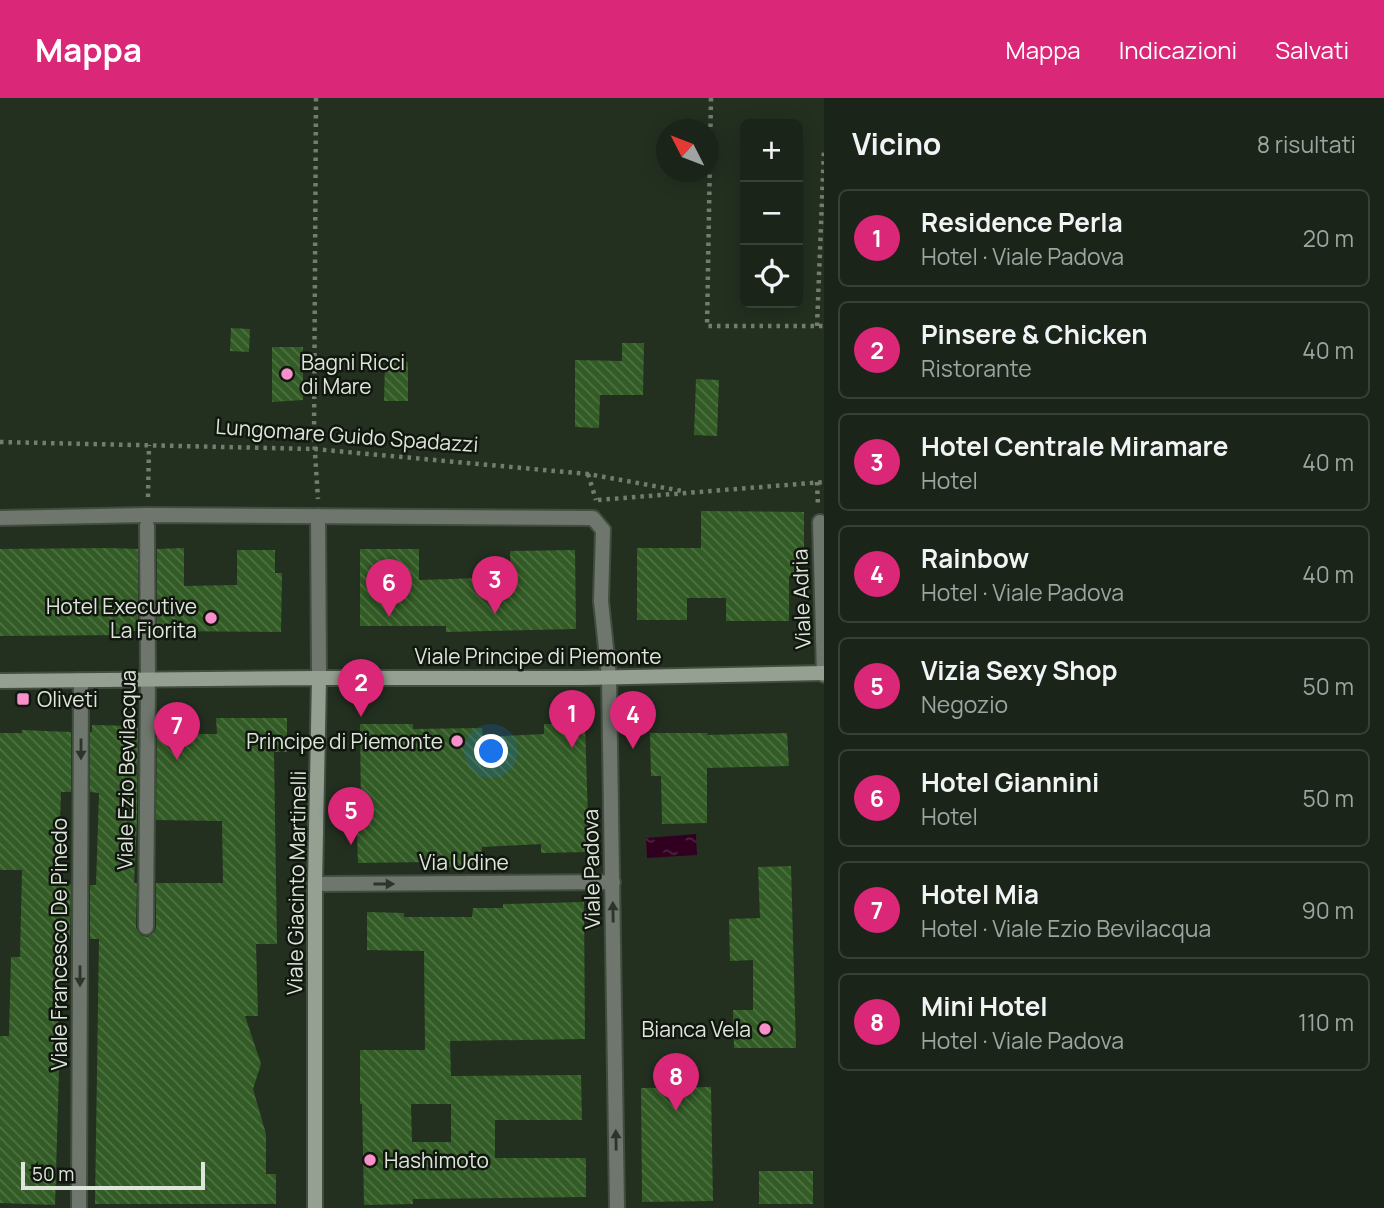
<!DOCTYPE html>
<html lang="it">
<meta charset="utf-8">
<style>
:root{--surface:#1a2418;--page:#232c21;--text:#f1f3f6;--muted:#9fa4a2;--line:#384137;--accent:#db2777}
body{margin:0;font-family:Manrope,sans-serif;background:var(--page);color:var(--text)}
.controls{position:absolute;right:21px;top:21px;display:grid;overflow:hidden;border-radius:10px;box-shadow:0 4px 18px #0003}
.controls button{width:63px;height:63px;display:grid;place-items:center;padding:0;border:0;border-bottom:2px solid var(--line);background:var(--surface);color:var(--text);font:35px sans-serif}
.compass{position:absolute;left:656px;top:21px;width:63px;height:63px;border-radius:50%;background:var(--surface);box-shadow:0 4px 18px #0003;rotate:312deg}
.scale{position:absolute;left:21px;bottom:18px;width:184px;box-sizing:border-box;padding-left:7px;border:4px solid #dee6db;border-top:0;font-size:19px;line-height:24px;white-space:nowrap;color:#dee6db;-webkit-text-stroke:5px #11170f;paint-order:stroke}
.you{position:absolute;left:492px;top:654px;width:24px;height:24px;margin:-18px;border:5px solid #fff;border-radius:50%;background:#1a73e8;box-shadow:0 0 0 10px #1a73e833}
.badge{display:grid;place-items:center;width:46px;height:46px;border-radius:50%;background:var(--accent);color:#fff;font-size:23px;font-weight:700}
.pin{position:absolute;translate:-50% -58px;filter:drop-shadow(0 2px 4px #0008)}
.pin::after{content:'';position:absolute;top:37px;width:24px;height:21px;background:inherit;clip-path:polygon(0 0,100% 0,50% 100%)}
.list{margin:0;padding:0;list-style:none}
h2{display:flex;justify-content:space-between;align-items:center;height:91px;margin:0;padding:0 28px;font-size:30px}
h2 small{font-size:23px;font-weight:400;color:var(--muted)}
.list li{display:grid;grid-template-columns:46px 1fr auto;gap:21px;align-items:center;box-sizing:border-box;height:98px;margin:0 14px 14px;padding:0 14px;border:2px solid var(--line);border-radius:10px}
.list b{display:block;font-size:26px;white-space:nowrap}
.list p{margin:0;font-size:23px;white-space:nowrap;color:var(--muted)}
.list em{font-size:23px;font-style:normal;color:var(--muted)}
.icon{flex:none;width:38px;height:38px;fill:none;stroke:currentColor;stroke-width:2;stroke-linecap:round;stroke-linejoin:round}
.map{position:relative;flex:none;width:824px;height:1110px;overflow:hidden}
header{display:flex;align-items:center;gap:42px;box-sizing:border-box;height:98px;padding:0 35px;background:var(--accent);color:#fff}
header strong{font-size:33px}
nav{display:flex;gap:38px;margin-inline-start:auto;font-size:24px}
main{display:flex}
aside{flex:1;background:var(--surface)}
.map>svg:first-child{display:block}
</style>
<header>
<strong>Mappa</strong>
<nav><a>Mappa</a><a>Indicazioni</a><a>Salvati</a></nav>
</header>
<main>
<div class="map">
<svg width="824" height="1110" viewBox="0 0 824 1110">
<defs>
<pattern id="water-ripples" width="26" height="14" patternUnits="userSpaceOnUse" patternTransform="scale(1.75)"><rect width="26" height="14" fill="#310020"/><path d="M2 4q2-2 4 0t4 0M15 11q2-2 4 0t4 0" fill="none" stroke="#4e2540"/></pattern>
<pattern id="building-back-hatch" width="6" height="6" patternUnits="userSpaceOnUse" patternTransform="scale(1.75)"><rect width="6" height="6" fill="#325b25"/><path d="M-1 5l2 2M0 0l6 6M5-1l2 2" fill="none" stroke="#4f7344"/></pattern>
</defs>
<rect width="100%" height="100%" fill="#233020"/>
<!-- water -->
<path fill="url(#water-ripples)" d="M696,736l1,21 -50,3 -1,-20z"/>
<!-- building -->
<path fill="url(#building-back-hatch)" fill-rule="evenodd" d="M231,230l19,1 -1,23 -19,-1z
M622,245h22l-1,52h-43l-1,33 -24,-1v-67l47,1z
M272,249h31v53l-31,2z
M385,264h23v39h-24z
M696,281l23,1 -2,56 -23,-1z
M701,413l103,1v40h-8v24h-7v45h-63v-23h-39v22h-50v-72h64z
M109,450l29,1v82h-11v4l-127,1v-87z
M184,450v38l53,-1v-35h38v23h7l-1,59 -124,-1v-82z
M360,451h59v31l92,-3 -1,-26 65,-1 1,79 -130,3v-6h-86z
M216,620h71v34h-13l3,192h-21l2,72h-13l16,48 -8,25 13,45v40h10v30h-181l4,-265h-9v-54h6l3,-92 -9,-1v-60h2v-7l46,1 -1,94 -3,63h3l-1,45 5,7 6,2 7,-5 2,-4v-45h67l-1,-62 -66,-1 1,-86h60z
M360,626h53v5l69,-1 1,9 61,-3v-10h41l4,128 -48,1v-9l-59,3v19l-51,2 -1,-6 -72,1 -2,-53h5z
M22,632l49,2v60h-10l-3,91 13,1 -1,55h-9l-3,99h2l-5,167 -55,-2v-167h9l2,-79h9l2,-87h-22v-137h22z
M650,635h58l-1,2 80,-2 2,33 -82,2v55l-45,1 -1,-48h-10z
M791,768l5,182h-62l-1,-38h20v-50l-23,1 -1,-42 31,-1 -2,-51z
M584,804l1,137 -135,2 1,35 130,-1 1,45h-87v38h91v39l-173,2v5l-49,1 -2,-101h-2v-54h65l-1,-99 -57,-1v-38l37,1v4h68l1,-9h30v-4zM411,1006h40v38h-39z
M711,989l2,114 -71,1 -1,-114z
M759,1073h54v33h-54z"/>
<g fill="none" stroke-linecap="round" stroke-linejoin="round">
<!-- lane casing -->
<g stroke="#414d3e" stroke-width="18">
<path id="lane" d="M0,420l147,-3 446,3 10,12"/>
</g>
<!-- street casing -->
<g stroke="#414d3e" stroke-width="18">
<path id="street" d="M318,418l1,162
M820,424l4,153
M603,432l-2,71 8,76 8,531
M315,786l298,-2
M146,829l2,-248 -1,-153
M79,1110l2,-528"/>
</g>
<!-- secondary casing -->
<g stroke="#414d3e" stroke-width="18">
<path id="secondary" d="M0,583l319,-3h263l242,-5
M315,1110v-324l4,-206"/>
</g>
<!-- path -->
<path stroke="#727d6f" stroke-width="4.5" stroke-dasharray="3.5 5" stroke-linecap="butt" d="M316,0l-2,339 4,62
M711,0l-4,228h117
M817,228l7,-177
M0,344l314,7 274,25 94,17
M588,376l8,26
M817,384l1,24
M148,399l1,-52
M598,402l226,-18"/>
<!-- lane -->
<use href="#lane" stroke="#6f766d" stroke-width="14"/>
<!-- street -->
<use href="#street" stroke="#6f766d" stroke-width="14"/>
<!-- secondary -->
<use href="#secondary" stroke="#959f92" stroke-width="14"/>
</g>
<!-- one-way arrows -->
<defs><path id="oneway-solid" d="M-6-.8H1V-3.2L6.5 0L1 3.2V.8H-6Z" transform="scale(1.75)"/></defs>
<g fill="#2d342b">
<use href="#oneway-solid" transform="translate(81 651) rotate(90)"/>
<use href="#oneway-solid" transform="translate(384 786)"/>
<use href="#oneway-solid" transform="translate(613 814) rotate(-91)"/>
<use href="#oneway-solid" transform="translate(80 878) rotate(90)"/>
<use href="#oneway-solid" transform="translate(616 1042) rotate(-91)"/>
</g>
<!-- markers -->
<g fill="#f890cb" stroke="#11170f" stroke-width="2.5">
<circle cx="287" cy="276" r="7"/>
<circle cx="211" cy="520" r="7"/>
<rect x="16" y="594" width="14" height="14" rx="3.5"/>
<circle cx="457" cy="643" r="7"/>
<circle cx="765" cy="931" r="7"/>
<circle cx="370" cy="1062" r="7"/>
</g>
<g text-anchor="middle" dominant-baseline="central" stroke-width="5" stroke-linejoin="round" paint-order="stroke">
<!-- poi labels -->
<g font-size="21" fill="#dee6db" stroke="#11170f" text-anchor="start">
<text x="301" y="264">Bagni Ricci<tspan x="301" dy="24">di Mare</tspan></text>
<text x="197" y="508" text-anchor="end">Hotel Executive<tspan x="197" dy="24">La Fiorita</tspan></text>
<text x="37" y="601">Oliveti</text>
<text x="443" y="643" text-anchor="end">Principe di Piemonte</text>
<text x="751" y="931" text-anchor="end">Bianca Vela</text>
<text x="384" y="1062">Hashimoto</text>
</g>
<!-- street labels -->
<g font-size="21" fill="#dee6db" stroke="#11170f">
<text transform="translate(347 337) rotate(4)">Lungomare Guido Spadazzi</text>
<text transform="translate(801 501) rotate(-92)">Viale Adria</text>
<text x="538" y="558">Viale Principe di Piemonte</text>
<text transform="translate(126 672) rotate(-89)">Viale Ezio Bevilacqua</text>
<text x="464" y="764">Via Udine</text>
<text transform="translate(591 771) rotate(-91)">Viale Padova</text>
<text transform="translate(296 785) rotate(-89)">Viale Giacinto Martinelli</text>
<text transform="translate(59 846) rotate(-90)">Viale Francesco De Pinedo</text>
</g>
</g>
</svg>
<div class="controls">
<button>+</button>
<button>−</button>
<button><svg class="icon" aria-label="locate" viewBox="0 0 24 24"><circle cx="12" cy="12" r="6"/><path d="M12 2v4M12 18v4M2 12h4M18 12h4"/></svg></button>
</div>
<svg class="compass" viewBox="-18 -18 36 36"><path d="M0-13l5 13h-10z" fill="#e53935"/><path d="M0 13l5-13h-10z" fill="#9fa4a2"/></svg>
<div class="scale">50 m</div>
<div class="you"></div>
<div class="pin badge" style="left:572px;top:650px">1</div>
<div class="pin badge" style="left:361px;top:619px">2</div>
<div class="pin badge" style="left:495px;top:516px">3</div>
<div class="pin badge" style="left:633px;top:651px">4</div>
<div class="pin badge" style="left:351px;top:747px">5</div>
<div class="pin badge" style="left:389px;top:519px">6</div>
<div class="pin badge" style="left:177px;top:662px">7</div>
<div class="pin badge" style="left:676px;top:1013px">8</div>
</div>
<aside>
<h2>Vicino<small>8 risultati</small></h2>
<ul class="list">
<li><span class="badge">1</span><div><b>Residence Perla</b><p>Hotel · Viale Padova</p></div><em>20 m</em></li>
<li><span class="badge">2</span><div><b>Pinsere &amp; Chicken</b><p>Ristorante</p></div><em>40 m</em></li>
<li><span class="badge">3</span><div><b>Hotel Centrale Miramare</b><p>Hotel</p></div><em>40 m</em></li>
<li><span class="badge">4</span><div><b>Rainbow</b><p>Hotel · Viale Padova</p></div><em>40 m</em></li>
<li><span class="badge">5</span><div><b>Vizia Sexy Shop</b><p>Negozio</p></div><em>50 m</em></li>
<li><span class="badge">6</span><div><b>Hotel Giannini</b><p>Hotel</p></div><em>50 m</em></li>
<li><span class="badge">7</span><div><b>Hotel Mia</b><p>Hotel · Viale Ezio Bevilacqua</p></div><em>90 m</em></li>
<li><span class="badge">8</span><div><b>Mini Hotel</b><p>Hotel · Viale Padova</p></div><em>110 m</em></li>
</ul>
</aside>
</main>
